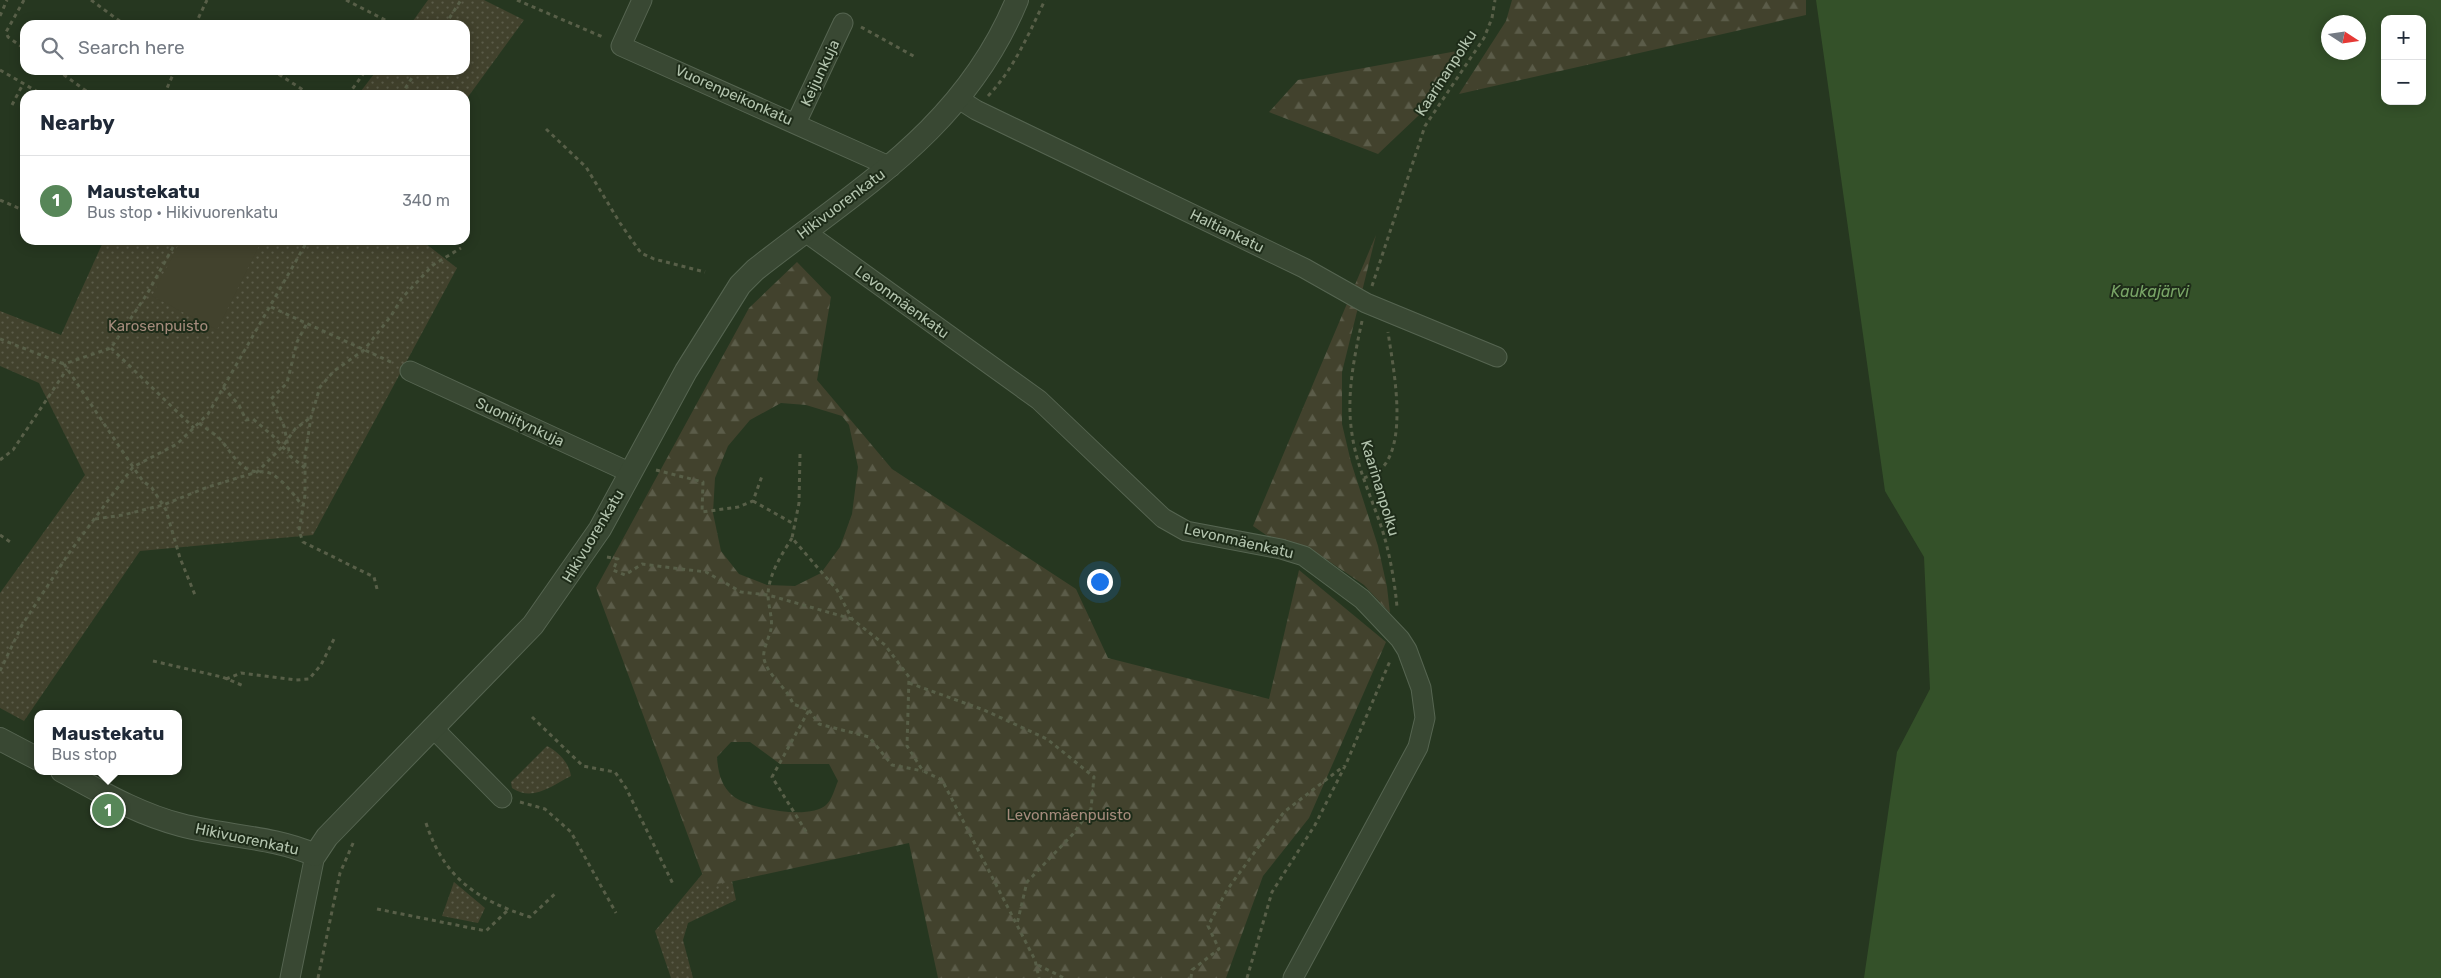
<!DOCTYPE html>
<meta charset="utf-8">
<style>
:root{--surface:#fff;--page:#f2f2f3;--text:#1f2937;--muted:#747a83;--line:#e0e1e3;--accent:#578658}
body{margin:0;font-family:Rubik,sans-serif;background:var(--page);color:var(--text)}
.controls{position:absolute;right:15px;top:15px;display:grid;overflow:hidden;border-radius:10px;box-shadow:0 2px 12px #0003}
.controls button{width:45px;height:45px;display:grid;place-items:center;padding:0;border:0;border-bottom:1px solid var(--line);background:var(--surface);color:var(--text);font:25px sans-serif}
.compass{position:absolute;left:2321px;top:15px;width:45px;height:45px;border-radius:50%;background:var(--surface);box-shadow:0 2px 12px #0003;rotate:102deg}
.you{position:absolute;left:1099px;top:581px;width:18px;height:18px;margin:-12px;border:4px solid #fff;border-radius:50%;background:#1a73e8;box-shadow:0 0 0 8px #1a73e833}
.badge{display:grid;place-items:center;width:32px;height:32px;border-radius:50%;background:var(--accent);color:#fff;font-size:16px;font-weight:700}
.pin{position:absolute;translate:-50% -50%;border:2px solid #fff;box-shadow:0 1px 5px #0006}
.popup{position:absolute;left:34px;top:710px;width:148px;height:65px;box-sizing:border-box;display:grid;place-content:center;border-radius:10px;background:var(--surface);filter:drop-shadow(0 1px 4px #0005);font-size:16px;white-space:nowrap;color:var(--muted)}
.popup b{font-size:19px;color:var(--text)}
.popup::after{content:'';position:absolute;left:50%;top:100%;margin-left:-10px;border:10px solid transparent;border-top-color:var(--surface)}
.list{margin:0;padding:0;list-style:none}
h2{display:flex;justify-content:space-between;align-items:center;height:65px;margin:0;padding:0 20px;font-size:21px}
h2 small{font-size:16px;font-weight:400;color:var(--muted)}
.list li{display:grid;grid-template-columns:32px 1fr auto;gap:15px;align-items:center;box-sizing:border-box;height:90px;padding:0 20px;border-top:1px solid var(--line)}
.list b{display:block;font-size:19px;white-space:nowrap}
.list p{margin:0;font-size:16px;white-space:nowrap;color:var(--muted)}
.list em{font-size:16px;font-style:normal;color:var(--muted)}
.icon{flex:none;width:28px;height:28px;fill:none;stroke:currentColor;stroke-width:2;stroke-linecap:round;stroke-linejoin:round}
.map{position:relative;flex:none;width:2441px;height:978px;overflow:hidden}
.search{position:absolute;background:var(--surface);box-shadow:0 2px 12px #0003;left:20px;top:20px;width:450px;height:55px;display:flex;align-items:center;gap:12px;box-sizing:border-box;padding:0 18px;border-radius:15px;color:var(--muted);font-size:19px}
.panel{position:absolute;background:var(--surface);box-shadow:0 2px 12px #0003;left:20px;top:90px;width:450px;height:155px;border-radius:15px}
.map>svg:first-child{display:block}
</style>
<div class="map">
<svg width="2441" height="978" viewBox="0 0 2441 978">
<defs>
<pattern id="forest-firs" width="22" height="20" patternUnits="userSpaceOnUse" patternTransform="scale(1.25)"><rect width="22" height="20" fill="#42422d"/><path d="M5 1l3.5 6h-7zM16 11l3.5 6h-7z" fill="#5b5c49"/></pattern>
<pattern id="park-dots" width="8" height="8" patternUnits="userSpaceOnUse" patternTransform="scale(1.25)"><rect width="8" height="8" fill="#42422d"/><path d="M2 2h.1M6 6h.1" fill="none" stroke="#5b5c49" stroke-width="1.8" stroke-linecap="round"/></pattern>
</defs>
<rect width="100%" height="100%" fill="#263720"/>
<!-- forest -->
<path fill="url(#forest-firs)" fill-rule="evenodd" d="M1512,0h294v15l-347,79 47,-73z
M1457,51l-20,47 -59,56 -109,-42 29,-32z
M1376,235l-34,137v52l9,38 27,84 9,41 3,26 -26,-28 -53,-36 -42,-12 -16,-11z
M797,262l34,35 -14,83 75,89 184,120 32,69 161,41 30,-129 87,72 -77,176 -46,58 -37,102h-288l-29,-135 -202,44 -111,-299 153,-280zM781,403l25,2 36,11 7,9 9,42 -6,47 -12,33 -19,26 -26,13 -28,-1 -28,-11 -18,-23 -8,-38 2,-35 13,-32 22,-26zM731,742h19l30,22h49l9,17c-3,7 -6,19 -12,24 -16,15 -77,4 -93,-9 -12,-10 -15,-24 -16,-39z"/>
<!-- park -->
<path fill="url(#park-dots)" d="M428,0h56l40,20 -59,81v-6h-107l19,-25h88v-45h-55z
M104,240h317l36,28 -144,267 -173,16 -116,170 -24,-13v-115l85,-118 -46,-92 -39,-17v-55l61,24z
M547,746c12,6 22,17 24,30 -20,10 -38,26 -59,12l-1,-6z
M703,873l5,13 24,-5 4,19 -48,23 -5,17 10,38h-22l-16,-47z
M454,882l31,26 -7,15 -36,-7z"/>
<!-- pitch -->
<path fill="#42422d" d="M181,240h81l-45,90 -65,-34z"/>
<!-- water -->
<path fill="#345129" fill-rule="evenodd" d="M1816,0h625v978h-577l33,-226 33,-63 -6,-132 -39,-66zM2385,19h37v82h-37zM2328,22h30v30h-30z"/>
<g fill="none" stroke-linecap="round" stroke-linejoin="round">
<!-- minor casing -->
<g stroke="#566551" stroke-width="21">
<path id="minor" d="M642,0l-21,46 270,121
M959,99l17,11 328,158 62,35 131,54
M796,123l47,-100
M804,231l235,169 124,118 23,13 95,18 23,7 58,43 38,40 7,11 14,38 4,30 -7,29 -125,231
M410,371l221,102
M433,728l69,70
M290,978l25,-123"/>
</g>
<!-- tertiary casing -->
<g stroke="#566551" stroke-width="24">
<path id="tertiary" d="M0,739l38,20
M62,771c39,21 76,43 119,54 45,12 91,11 134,30l12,-18 206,-212 67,-96 86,-158 54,-86 15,-15c104,-82 209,-141 262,-270"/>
</g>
<!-- path -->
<path stroke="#585f48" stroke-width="3" stroke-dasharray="4 4" stroke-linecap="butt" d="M24,0l-18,32 2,5 17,12
M91,0l34,25
M346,0l45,23v2
M517,0l88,38
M0,16l7,-16
M195,25l12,-25
M445,25l16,-25
M861,27l56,31
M0,70l43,25
M57,70l35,25
M272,70l39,25
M164,95l11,-25
M348,95l18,-25
M401,95l16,-25
M988,96c26,-27 41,-63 57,-96
M12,105l11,-21
M546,129l40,38 34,56 21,30 13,6 51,13
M0,200l25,11
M177,240l-30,54 -36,54 -47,16 69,103 10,14 9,7 14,22 14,48 15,37
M1372,286l53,-160 59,-88 8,-20 3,-18
M271,307l122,56
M1362,321c-8,37 -16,75 -10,113 5,36 23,70 33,105 6,22 10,46 12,68
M0,339l64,25
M111,348l83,80
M223,387l16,18 7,15 7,-1 20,17 15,17
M199,423c6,5 13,9 19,14 10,10 16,24 29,32 7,4 12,2 19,3 11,1 30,24 36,34
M800,454l-1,49 -7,35 45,52 15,29 33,26 24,32 -2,69 16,25 19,9 93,180 4,18
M0,460l13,-10 54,-81
M305,468l-15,-12 -6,-30 -13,-27 16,-16 10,-41 10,-19
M656,470l47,12 -1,30 36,-5 15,-6 9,-25
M1364,478c4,-2 11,-3 14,-6 32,-26 15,-104 10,-140
M753,501l41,23
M95,519l28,-4 40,-10 45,-18 49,-15 26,-26 12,-17 15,-11
M0,535l13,9
M792,538c-10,16 -23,36 -24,56 0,12 5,24 3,35 -2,9 -9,22 -7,30 5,19 23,28 29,45l16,6 -37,67 35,56
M607,557l11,2 -5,11 12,5 17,-11 64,8 35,20 27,3 84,24
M377,589l-3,-12 -71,-35 -4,-11 6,-36v-39l6,-39 9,-30 14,-16 30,-21 27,-34 11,-18 31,-33 28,-17
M153,661l69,16 22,9
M0,671l22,-46 47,-72 64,-86 44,-23 31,-30 100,-174
M226,679l15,-6 55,7 13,-1 12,-14 14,-28
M909,683l75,27 63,29 47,38 -3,32 -18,25 -46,48 -10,42
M809,710l10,14 50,13 23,28 31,6
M532,717l51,49 32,6 11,16 47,96
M520,802l25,7 26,23 45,81
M426,823c18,55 51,77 104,94l27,-25
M377,909l109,22 22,-21
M1038,965l26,13
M318,978l22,-105 14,-32
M1191,978l1,-8 27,-21 -11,-23 19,-36 57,-78 60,-46
M1247,978l25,-86 43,-67 31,-61 44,-103"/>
<!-- minor -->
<use href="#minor" stroke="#394833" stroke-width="19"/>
<!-- tertiary -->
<use href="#tertiary" stroke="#394833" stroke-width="22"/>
</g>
<g text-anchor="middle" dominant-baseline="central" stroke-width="4" stroke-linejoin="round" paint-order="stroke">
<!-- street labels -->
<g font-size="15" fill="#b3c4ae" stroke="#1e2c19">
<text transform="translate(820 73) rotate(-65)">Keijunkuja</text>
<text transform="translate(1446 73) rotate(-57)">Kaarinanpolku</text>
<text transform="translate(734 95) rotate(24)">Vuorenpeikonkatu</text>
<text transform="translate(841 204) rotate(-37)">Hikivuorenkatu</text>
<text transform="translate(1227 231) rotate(26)">Haltiankatu</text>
<text transform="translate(902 302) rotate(36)">Levonmäenkatu</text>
<text transform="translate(520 422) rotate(25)">Suoniitynkuja</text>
<text transform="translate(1380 488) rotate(73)">Kaarinanpolku</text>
<text transform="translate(593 536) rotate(-59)">Hikivuorenkatu</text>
<text transform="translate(1239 541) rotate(13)">Levonmäenkatu</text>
<text transform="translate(247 839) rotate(12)">Hikivuorenkatu</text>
</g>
<!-- park labels -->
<g font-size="15" fill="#a58b7c" stroke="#1e2c19">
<text x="158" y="326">Karosenpuisto</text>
<text x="1069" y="815">Levonmäenpuisto</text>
</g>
<!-- water labels -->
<g font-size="16" font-style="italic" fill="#78a466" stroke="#1e2c19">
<text x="2150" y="291">Kaukajärvi</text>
</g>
</g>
</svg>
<div class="controls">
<button>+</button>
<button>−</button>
</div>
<svg class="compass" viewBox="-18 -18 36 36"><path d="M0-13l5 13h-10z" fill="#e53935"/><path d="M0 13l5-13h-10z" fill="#747a83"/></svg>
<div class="you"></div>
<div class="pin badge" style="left:108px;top:810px">1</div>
<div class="popup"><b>Maustekatu</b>Bus stop</div>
<div class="search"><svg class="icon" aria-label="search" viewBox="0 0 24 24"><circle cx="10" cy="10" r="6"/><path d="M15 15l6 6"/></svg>Search here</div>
<section class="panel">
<h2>Nearby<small></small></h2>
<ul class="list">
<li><span class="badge">1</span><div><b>Maustekatu</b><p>Bus stop · Hikivuorenkatu</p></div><em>340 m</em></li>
</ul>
</section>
</div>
